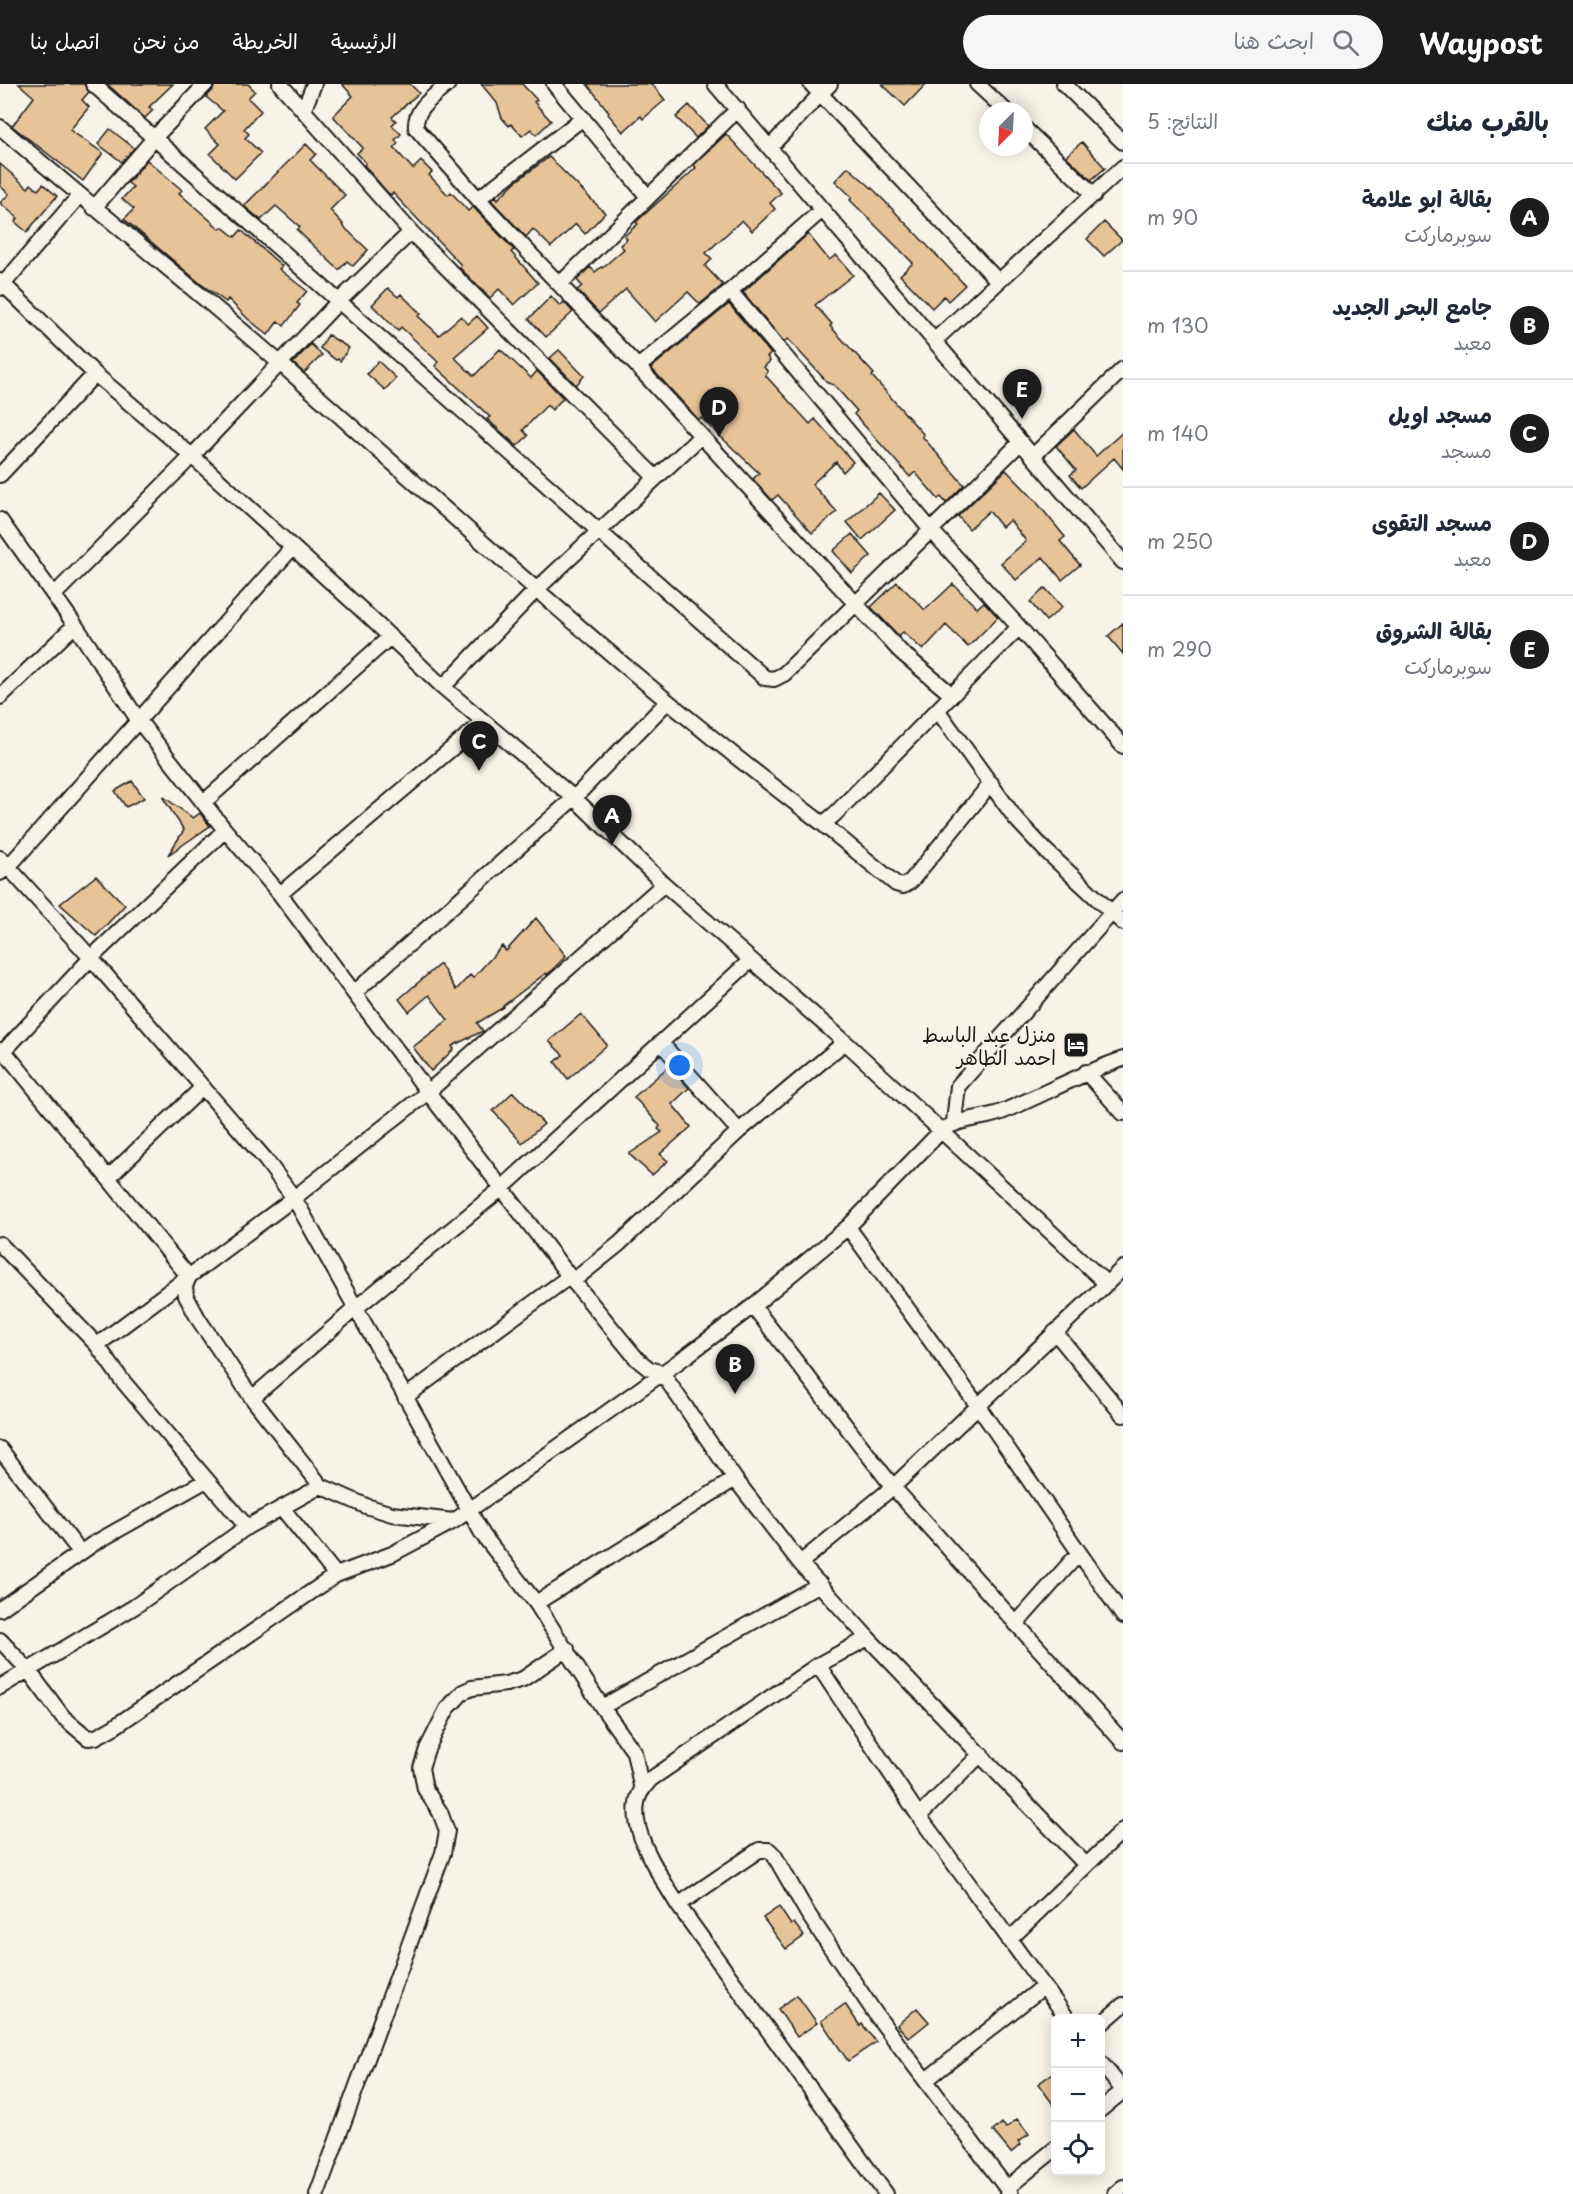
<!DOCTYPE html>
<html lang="ar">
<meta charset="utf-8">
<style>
:root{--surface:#fff;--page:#f6f6f7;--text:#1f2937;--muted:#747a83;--line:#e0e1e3;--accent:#1c1c1c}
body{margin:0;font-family:"Playpen Sans","Playpen Sans Arabic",sans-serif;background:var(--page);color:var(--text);direction:rtl}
.controls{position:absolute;right:18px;bottom:18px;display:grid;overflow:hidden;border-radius:9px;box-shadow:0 3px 15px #0003}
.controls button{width:54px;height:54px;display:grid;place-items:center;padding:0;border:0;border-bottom:2px solid var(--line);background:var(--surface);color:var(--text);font:30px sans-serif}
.compass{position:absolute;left:979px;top:18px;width:54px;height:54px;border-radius:50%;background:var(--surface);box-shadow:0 3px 15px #0003;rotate:204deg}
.you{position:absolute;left:680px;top:982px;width:21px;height:21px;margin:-15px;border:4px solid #fff;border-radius:50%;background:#1a73e8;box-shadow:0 0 0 9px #1a73e833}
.badge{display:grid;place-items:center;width:39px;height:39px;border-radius:50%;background:var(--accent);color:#fff;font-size:20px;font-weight:700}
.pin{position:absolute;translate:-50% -50px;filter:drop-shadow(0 2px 3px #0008)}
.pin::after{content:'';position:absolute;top:32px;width:21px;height:18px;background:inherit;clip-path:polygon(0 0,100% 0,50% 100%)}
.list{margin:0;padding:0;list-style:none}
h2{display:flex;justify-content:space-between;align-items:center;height:78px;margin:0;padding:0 24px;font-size:26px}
h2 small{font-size:20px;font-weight:400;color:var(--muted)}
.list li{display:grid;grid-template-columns:39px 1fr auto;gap:18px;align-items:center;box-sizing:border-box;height:108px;padding:0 24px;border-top:2px solid var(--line)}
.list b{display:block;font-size:22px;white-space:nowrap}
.list p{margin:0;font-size:20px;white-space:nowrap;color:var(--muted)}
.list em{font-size:20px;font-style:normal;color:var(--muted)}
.icon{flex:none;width:33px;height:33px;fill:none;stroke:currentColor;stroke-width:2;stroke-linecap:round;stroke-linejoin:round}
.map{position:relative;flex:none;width:1123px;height:2110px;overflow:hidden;direction:ltr}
header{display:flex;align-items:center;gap:36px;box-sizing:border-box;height:84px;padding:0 30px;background:var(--accent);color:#fff}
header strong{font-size:28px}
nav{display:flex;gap:33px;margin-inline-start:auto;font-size:21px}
.search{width:420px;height:54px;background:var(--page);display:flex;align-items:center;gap:15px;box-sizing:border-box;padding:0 21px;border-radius:33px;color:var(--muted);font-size:22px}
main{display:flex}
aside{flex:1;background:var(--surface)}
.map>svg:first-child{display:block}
</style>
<header>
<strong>Waypost</strong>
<div class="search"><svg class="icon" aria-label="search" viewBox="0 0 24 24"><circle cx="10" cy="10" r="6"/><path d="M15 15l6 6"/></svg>ابحث هنا</div>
<nav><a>الرئيسية</a><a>الخريطة</a><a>من نحن</a><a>اتصل بنا</a></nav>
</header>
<main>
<aside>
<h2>بالقرب منك<small>النتائج: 5</small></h2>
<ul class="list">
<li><span class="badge">A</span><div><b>بقالة ابو علامة</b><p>سوبرماركت</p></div><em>90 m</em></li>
<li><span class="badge">B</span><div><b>جامع البحر الجديد</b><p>معبد</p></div><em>130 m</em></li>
<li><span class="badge">C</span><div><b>مسجد اويل</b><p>مسجد</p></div><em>140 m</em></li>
<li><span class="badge">D</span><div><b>مسجد التقوى</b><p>معبد</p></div><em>250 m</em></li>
<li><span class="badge">E</span><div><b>بقالة الشروق</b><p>سوبرماركت</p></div><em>290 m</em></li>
</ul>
</aside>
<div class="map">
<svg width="1123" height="2110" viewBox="0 0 1123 2110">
<rect width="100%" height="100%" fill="#f7f3e8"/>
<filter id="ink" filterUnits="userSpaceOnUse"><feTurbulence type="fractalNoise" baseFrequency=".0167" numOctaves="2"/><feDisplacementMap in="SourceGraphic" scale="12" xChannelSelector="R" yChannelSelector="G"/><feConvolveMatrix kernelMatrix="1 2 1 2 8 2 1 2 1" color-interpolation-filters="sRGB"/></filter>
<g filter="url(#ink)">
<!-- building -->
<path fill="#e7c398" stroke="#1c1c1c" stroke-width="1.5" d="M19,0h65l5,8 -7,8 7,7 -19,23 33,23 -20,28 -71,-55 22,-29z
M107,0h66l-24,23 4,3 -8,8z
M215,0h33l7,7 -7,7 13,13 -17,18 5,5 -4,4 16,15 -26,26 -25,-25 10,-10 -15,-15 18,-18 -17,-14 7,-7z
M342,0h68l9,9 -27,24 4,4 -4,4 9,9 -6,6 3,3 -4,5 19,21 8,-8 11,11 -3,3 19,20 3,-3 17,19 5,-4 41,43 -3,2 27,31 -24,22 -15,-16 -9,9 -31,-31 2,-2 -68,-72 -2,2 -5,-4 -22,-26 2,-2 -9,-10 6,-5 -30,-32 20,-20z
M481,0h41l15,16 -3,2 17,19 -15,14 -5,-6 -9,7 -11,-12 -2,2 -7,-8 -5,-15z
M587,0h65l13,16 -22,19 -2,-3 -18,16 -15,-18 1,-2z
M882,0h44l-21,22z
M689,21l19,21 -12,12 -20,-21z
M110,45l24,19 -12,14 -24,-18z
M726,50l55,59 -11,10 5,6 -23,22 -10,-11 -36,33 6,6 -7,7 18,19 -23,19 -12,-12 -33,30 -29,-33 -27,24 -22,-23 5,-4 -5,-6 13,-13 5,5 6,-5 1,1 22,-19 -4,-4 7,-6 -3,-3 14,-12 -2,-2 60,-54 -2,-3z
M1082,58l23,26 -14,12 -25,-24z
M306,60l10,10 -6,6 35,35 -15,15 13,14 -1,1 26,25 -15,16 -6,-5 -8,9 -42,-40 3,-3 -24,-21 -15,14 -17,-14z
M549,73l56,56 -20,21 -9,-10 -25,23 -18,-18 -7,8 -35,-37 5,-4 2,3 16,-16z
M147,76l35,30 -3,3 41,36 2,-2 13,10 6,-7 41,36 -3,3 28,22 -10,12 3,2 -16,21 -6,-5 -10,14 -20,-16 -20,-20 -2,3 -25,-18 -77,-65 10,-10 -12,-10 11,-12 -5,-4z
M0,80l28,24 3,-4 7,6 5,-6 14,12 -30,36 -12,-10 3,-4 -18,-15 9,-9 -9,-8z
M848,83l26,23 91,95 -17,16 -4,-5 -12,12 -32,-33 13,-12 -63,-63 2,-3 -17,-16z
M1104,138l18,18 -18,16 -17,-17z
M808,150l21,26 7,-5 17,20 -38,30 17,19 -2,2 44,48 -2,2 52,59 -2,1 42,49 -18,18 -5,-6 -3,2 -23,-27 -5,5 -56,-63 3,-3 -23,-26 -6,-2 -40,-44 -4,3 -41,-50z
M388,204l10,9 3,-3 20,20 -3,2 21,19 22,-19 7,8 9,-8 11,12 -34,29 20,19 26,-27 31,29 6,-7 26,27 -11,12 -5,-5 -24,25 5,6 -11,10 -30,-27 3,-2 -55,-51 3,-4 -37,-35 -3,4 -26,-26z
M551,212l9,10 4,-4 9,10 -27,25 -17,-18z
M729,220l42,50 -4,3 3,4 -6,6 4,5 -3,3 45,49 5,-5 38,43 -10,10 -7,-10 -24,22 25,28 -25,21 -34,-38 -6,5 -19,-21 6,-6 -58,-55 -2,2 -48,-52z
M328,251l21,13 -9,13 -2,-2 -2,1 -16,-12z
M311,260l11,11 -18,18 -11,-10z
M559,266l25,26 -8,9 -26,-27z
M378,277l18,17 -11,12 -18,-16z
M1074,345l22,27 27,-24v37l-9,-11 -33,30 -11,-13 6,-5 -20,-24z
M1006,386l28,29 31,38 -5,4 20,24 -18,15 -19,-23 -27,23 -15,-17 25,-22 -16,-21 -8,7 -13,-16 -20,18 -11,-13z
M879,409l16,17 -33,30 -15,-18z
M852,450l19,22 -19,17 -19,-22z
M897,498l28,28 28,-26 24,24 7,-6 14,15 -30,30 -22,-22 -23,25 -20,-18 -4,4 -28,-29z
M1045,504l17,19 -16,14 -16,-19z
M1123,539v31l-15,-18z
M132,697l12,17 -18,9 -11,-16z
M164,713l29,21 7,-5 10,13 -42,29 16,-25 -21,-32z
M96,792l29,29 -29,31 -36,-32z
M536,834l30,38 -19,19 -1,-2 -43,33 1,1 -27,16 6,8 -31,15 2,3 -23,22 -18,-24 35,-27 -19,-25 -20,17 -10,-13 41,-35 16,26 14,-15 3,3 29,-32 4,5z
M581,930l26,31 -39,34 -13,-17 8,-7 -14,-14z
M669,982l20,22 -17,16 19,23 -31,27 8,7 -16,14 -23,-21 33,-22 -4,-3 2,-3 -26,-29z
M513,1008l31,32 -22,19 -29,-32z
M779,1823l12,18 3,-2 10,13 -18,13 -23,-31z
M797,1911l20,28 -20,14 -19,-28z
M845,1920l15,22 2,-2 14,18 -28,19 -27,-40z
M917,1924l12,14 -20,16 -12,-13z
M1056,1987v37l-18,-24z
M1017,2035l12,15 -11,8 2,3 -9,8 -18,-22 9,-8 4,5z"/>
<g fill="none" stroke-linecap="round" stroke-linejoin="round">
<!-- street casing -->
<g stroke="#1c1c1c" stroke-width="18">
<path id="street" d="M93,0l672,594 9,1 10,-5 237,-232
M280,0l131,148 244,245
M448,0c-13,12 -34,24 -32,44l62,71 160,168 217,236 46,49 51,43
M554,0l94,113
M715,0l408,478
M811,0l187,197
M977,0l29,27
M1064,0l59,58
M304,25l10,-25
M0,43c95,83 195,161 290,245 174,153 346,312 533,452l12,-10 184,-187
M1024,44l70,67
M770,63l60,-63
M478,115l105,-81
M94,124l61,-71 51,-53
M0,197l95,93 97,82 172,156 79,75 131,111 90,86 181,158 262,242
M560,200l178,-175
M0,204l79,-92
M730,207l201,239 88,97 104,119
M935,256l188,-173
M638,283l92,-76 92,-81
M1033,372l90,-87
M0,391l95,-101
M0,436l75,105 64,96 86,109 55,64 148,198 145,189 64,78 11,9 14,5 73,106 65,84 68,75 218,227
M54,511l138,-139 146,-154 73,-70
M443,603l94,-98 163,-152
M0,613l75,-72
M938,627l78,108 29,31 78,73
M204,718l186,-165
M823,740l73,60 7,2 8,-5 80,-98
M0,774l91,100 174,201 29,39 189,337 53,68 66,104 32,45 8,38
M0,789l8,-6 284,-319
M280,810l203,-172
M354,909l220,-195 93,-96
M661,959l78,88
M0,966l4,1 185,226
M4,967l87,-93 134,-128
M1086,988l37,41
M954,1038l4,-36 165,-186
M108,1094l95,-91
M848,1143l130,179 145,210
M0,1160l97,101 24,34 126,148
M189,1193l-4,9 1,10 13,24 53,78 69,88
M573,1197l46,-37 120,-113 106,-89
M753,1222l140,181 230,255
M1055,1248l68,83
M97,1261l197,-147 134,-106 236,-208
M405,1313l165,-121
M252,1314l105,-91 145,-119 249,-228
M0,1365l80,103
M282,1424l54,67
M800,1479l93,-76 230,-219
M536,1519l199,-124
M0,1525l93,-65 112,-63
M1016,1540l63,-71
M868,1554l-50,27 101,151 148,202
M0,1556l28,30 35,47 25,21 8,-1 18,-10 222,-152 56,-21 62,-33 231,-164 68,-51 95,-79 94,-97c20,-13 41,-10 62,-19 40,-17 78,-38 119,-52
M818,1581l-167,114c-6,7 -13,14 -14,24 -6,32 25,75 41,102l208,289
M0,1603l134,-80 113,-80 74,-41 45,20 26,8 62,7
M602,1623l218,-123
M919,1732l62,-62
M678,1821l81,-55h10l5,5 34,59 69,102 134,178
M1009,1856l114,-110
M1100,1941l23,-20
M1100,1978l23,28
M926,1996l117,-93
M1100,2026l23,-19
M1007,2104l49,-40
M317,2110l126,-341 4,-22 -7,-19 -15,-23 -4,-21 6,-19 20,-40 16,-17 9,-4 34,-4 17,-5 44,-30
M1115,2110l8,-7"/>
</g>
<!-- street -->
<use href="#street" stroke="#f7f3e8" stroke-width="14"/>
</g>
</g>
<!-- icons -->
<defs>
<g id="hotel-square" transform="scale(1.35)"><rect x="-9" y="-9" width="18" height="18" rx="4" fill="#1c1c1c" stroke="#f7f3e8"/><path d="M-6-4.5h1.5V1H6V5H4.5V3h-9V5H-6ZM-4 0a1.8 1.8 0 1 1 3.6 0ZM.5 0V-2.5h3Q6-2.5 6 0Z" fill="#fff"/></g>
</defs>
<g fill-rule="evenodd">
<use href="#hotel-square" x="1076" y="961"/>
</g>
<g text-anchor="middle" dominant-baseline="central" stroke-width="4.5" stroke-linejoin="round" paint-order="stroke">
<!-- poi labels -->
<g font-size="20" fill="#1c1c1c" stroke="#f7f3e8" text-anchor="end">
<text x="1056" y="950">منزل عبد الباسط<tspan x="1056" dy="23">احمد الطاهر</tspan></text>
</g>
</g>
</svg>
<div class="controls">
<button>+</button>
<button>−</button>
<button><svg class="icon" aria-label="locate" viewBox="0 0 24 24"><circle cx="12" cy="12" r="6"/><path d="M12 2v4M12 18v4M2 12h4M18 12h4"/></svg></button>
</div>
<svg class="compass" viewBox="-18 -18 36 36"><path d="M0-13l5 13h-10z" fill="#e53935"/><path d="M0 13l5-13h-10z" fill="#747a83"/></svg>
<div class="you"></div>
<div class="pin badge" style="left:612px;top:761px">A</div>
<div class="pin badge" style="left:735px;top:1310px">B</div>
<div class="pin badge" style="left:479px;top:687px">C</div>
<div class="pin badge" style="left:719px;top:353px">D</div>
<div class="pin badge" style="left:1022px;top:335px">E</div>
</div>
</main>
